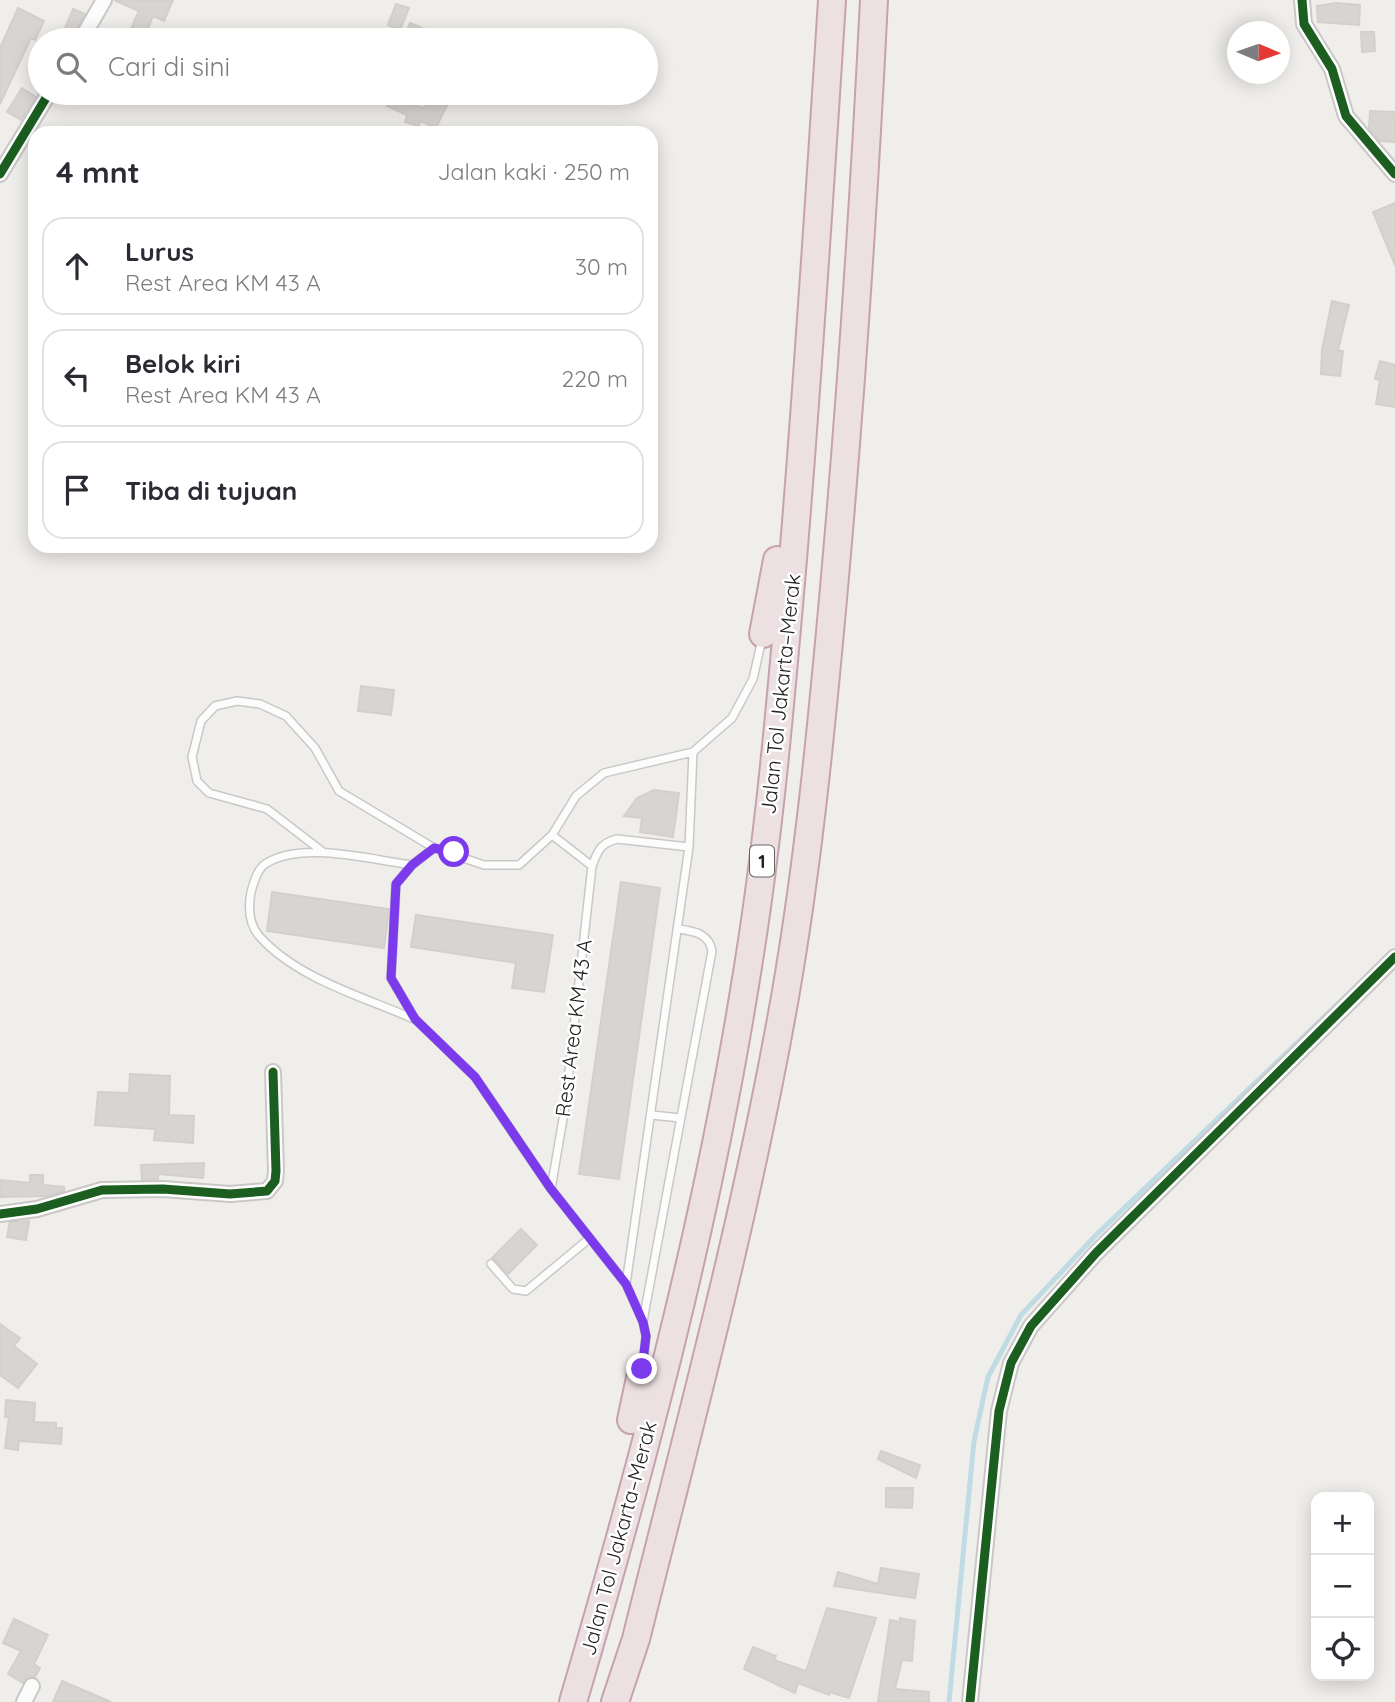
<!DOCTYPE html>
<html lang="id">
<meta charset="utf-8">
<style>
:root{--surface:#fff;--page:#f7f7f7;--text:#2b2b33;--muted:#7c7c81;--line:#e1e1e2}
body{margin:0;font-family:Quicksand,sans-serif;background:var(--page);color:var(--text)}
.controls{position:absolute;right:21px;bottom:21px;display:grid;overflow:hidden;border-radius:14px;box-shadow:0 4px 18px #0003}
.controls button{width:63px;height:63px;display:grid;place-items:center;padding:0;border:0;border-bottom:2px solid var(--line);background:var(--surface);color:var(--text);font:35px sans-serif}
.compass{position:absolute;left:1227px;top:21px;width:63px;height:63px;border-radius:50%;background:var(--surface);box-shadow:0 4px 18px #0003;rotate:92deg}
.stop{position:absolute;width:21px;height:21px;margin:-16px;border:5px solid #7c3aed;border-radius:50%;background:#fff}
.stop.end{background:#7c3aed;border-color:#fff;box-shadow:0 2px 7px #0008}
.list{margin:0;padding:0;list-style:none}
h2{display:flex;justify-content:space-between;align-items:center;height:91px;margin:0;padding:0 28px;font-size:30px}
h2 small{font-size:23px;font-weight:400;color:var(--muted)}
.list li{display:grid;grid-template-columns:46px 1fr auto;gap:21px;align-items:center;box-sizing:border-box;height:98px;margin:0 14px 14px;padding:0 14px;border:2px solid var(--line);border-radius:21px}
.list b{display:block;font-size:26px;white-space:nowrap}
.list p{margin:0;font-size:23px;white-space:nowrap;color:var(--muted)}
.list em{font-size:23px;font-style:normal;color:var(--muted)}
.icon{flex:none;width:38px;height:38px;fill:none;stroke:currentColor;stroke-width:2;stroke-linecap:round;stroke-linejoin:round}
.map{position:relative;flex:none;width:1395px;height:1702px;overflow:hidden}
.search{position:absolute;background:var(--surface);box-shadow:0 4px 18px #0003;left:28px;top:28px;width:630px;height:77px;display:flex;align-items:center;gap:18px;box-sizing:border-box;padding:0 24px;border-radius:38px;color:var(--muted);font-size:26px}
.panel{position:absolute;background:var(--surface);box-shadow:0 4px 18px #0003;left:28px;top:126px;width:630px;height:427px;border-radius:21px}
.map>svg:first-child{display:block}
</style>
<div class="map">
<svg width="1395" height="1702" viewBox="0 0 1395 1702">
<rect width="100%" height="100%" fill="#f0eeeb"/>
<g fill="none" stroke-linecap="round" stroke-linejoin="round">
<!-- stream -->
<path stroke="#bfdbe3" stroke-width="5" d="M949,1702l25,-261 14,-64 33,-62 75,-80 249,-238"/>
</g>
<!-- building -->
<path fill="#d7d4d2" stroke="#d3d0cc" stroke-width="2" d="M173,0l-9,21 -11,-5 -9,24h-18l13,-29 -25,-11z
M1336,3l24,2 -1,20 -41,-3 -1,-16z
M396,4l13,4 -9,22 -12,-5z
M18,8l26,13 -9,19 -4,-2 -31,66v-56z
M73,9l12,5 -14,26h-11z
M410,23l42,17h-49z
M1361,32h13l1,19 -13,1z
M22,88l14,9 -15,23 -14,-8z
M429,93h24l-17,35 -16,-7 -1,5 -14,-4 2,-7 -20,-9 3,-8 34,10z
M1370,111l25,1v30l-15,-1 -11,-13z
M1395,203v62l-22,-53z
M1332,301l17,4 -11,45 5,1 -3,25 -19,-2 1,-24z
M1380,361l15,4v42l-19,-3 4,-24 -5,-1z
M361,686l33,4 -3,25 -33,-4z
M654,790l25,3 -6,44 -33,-5 2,-14 -18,-2 13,-18z
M621,882l39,6 -41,291 -40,-5z
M272,892l117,17 -5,39 -117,-17z
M416,915l137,20 -9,57 -32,-4 4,-25 -105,-16z
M130,1074l40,2 -1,39 25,1 -1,27 -39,-3 1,-11 -60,-4 3,-33 31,1z
M204,1163l-1,15 -45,-4v5l-16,1 -1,-15z
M30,1175h13v10l21,2v4l-17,5 -47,1v-17l30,3z
M29,1221l-3,19 -19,-3 3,-15z
M521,1229l16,16 -29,29 -16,-16z
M0,1324l20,14 -6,8 23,18 -19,24 -18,-13z
M6,1400l29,3 -1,19 22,1v5h6l-1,16 -42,-3 -1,9 -13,-2 4,-31h-4z
M881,1451l39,14 -4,13 -38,-19z
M886,1488h27l-1,20 -26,-1z
M881,1568l38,6 -4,24 -81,-12 4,-14 40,12z
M827,1608l49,10 -27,80 -19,-6 -1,3 -31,-12 -3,10 -51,-24 9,-22 23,9 -2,4 32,11z
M900,1618l15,3 -3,40 -10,-1 -7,29 34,3v10h-51l12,-82 10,2z
M14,1619l34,16 -14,29 6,4 -5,9 -8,1 -4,5 -15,-9 13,-23 -18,-8z
M62,1681l49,21h-58z"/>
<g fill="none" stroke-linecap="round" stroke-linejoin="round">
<!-- lane casing -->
<g stroke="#c9c8c7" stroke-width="10">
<path id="lane" d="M552,835l40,31
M323,852l-56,-43 -58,-16 -12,-12 -5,-24 9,-36 14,-15 22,-5 23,3 26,12 29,32 24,43 95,57
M412,865c-40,-5 -111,-25 -147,-1 -8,6 -11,18 -14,28 -3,16 -2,33 9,45 38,42 104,60 154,82
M652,1115l28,3
M551,1189l14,-82 27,-241c6,-16 9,-23 25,-27l72,8
M491,1264l22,25 13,2 64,-53
M626,1284l63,-437 4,-95
M643,1321l69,-370c-3,-18 -19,-20 -34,-22
M643,1365l3,-29 -3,-14 -17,-38 -75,-95 -76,-112 -60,-58 -24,-41 5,-94 16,-19 22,-17 50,17h35l33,-30 24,-39 28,-23 89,-21 39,-34 21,-39 9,-40"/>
</g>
<!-- street casing -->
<g stroke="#c9c8c7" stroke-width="18">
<path id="street" d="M1302,0l2,24 28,45 14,47 49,58
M81,40l23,-40
M0,174l49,-81
M0,1214l37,-5 65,-19 61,-1 67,5 37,-3 8,-10 1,-10 -3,-99
M24,1702l8,-16
M970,1702l29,-291 12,-48 20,-37 65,-73 299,-296"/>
</g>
<!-- highway casing -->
<g stroke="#c5a2ac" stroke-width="30">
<path id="highway" d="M763,634l14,-74
M631,1420l11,-51
M573,1702c69,-235 133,-475 172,-717 23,-137 35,-275 47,-414 16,-190 28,-380 40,-571
M615,1702l21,-63c53,-213 111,-426 149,-642 23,-132 36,-265 48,-398 18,-199 31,-399 41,-599"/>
</g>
<!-- lane -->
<use href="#lane" stroke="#fdfcfc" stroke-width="7"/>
<!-- street -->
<use href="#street" stroke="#fdfcfc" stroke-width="14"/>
<!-- highway -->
<use href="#highway" stroke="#ece0e2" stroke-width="26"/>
<!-- cycleway casing -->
<g stroke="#fff" stroke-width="13">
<path id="cycleway" d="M1302,0l2,24 28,45 14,47 49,58
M0,174l49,-81
M0,1214l37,-5 65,-19 61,-1 67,5 37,-3 8,-10 1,-10 -3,-99
M970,1702l29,-291 12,-48 20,-37 65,-73 299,-296"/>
</g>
<!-- cycleway -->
<use href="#cycleway" stroke="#1b5e20" stroke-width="9"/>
</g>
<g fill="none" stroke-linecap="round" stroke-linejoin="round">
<!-- route -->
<path stroke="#7c3aed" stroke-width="9" d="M454,852l-20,-4 -22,17 -16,19 -5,94 24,41 60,58 76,112 75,95 17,38 3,14 -4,33"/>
</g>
<g text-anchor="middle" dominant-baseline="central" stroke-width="5" stroke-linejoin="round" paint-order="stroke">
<!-- shield labels -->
<rect fill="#fff" stroke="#646464" stroke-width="2" x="750" y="845.5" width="24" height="31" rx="5"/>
<g font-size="19" font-weight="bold" fill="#222">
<text x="762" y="861">1</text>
</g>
<!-- street labels -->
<g font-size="21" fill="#222" stroke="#fff">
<text transform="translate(780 694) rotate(-84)">Jalan Tol Jakarta–Merak</text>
<text transform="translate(573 1028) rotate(-83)">Rest Area KM 43 A</text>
<text transform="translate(618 1538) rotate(-75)">Jalan Tol Jakarta–Merak</text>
</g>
</g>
</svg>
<div class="controls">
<button>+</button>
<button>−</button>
<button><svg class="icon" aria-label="locate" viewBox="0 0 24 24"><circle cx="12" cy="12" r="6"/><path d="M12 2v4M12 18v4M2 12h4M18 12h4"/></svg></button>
</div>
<svg class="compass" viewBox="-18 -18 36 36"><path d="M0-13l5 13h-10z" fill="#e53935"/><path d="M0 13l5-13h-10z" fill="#7c7c81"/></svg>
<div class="stop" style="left:454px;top:852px"></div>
<div class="stop end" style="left:642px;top:1369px"></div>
<div class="search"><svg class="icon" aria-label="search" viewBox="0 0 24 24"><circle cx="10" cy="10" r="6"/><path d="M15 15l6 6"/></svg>Cari di sini</div>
<section class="panel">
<h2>4 mnt<small>Jalan kaki · 250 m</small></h2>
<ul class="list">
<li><svg class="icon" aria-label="ahead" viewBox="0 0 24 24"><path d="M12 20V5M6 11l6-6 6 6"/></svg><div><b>Lurus</b><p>Rest Area KM 43 A</p></div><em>30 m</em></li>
<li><svg class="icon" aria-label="left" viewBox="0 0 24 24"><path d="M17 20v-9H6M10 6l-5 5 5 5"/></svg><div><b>Belok kiri</b><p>Rest Area KM 43 A</p></div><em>220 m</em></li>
<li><svg class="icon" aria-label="arrive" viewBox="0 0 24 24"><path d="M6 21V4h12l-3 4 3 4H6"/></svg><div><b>Tiba di tujuan</b></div></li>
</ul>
</section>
</div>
